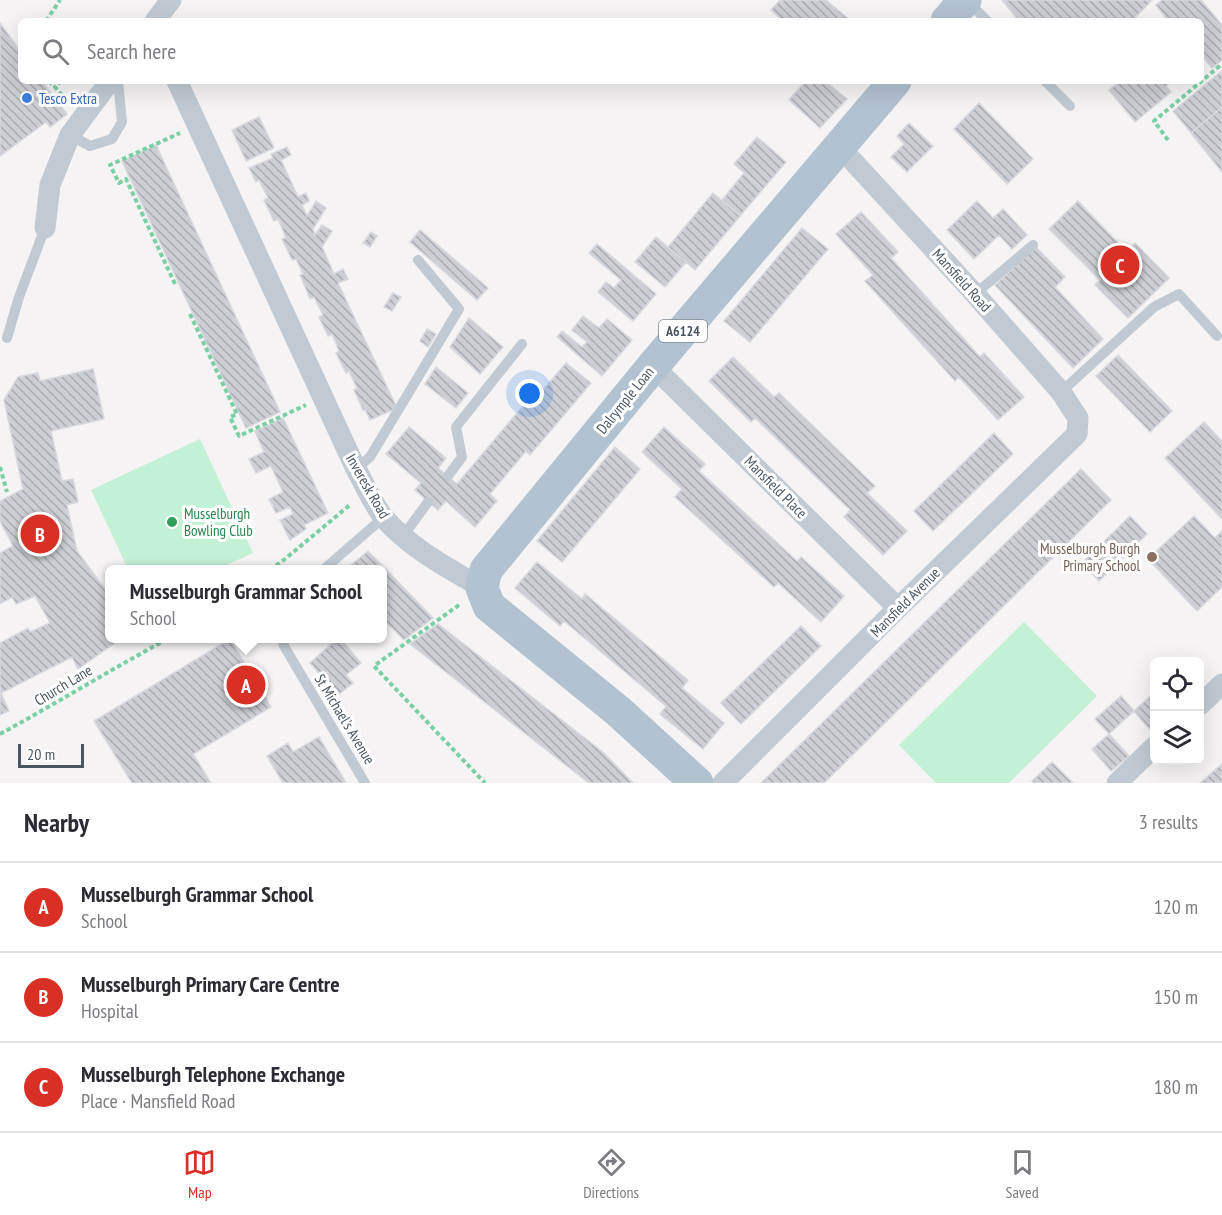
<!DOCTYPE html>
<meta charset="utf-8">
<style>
:root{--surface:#fff;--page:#f7f7f7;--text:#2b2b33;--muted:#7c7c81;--line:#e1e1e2;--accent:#d93025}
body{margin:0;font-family:"PT Sans Narrow",sans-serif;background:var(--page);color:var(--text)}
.controls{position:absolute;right:18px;bottom:18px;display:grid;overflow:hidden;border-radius:9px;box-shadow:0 6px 24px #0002}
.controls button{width:54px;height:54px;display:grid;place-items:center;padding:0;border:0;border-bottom:2px solid var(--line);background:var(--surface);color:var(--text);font:30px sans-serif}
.scale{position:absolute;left:18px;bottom:15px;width:66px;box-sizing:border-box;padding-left:6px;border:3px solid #4a5661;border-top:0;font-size:16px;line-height:21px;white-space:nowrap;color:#4a5661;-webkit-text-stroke:4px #fff;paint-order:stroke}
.you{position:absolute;left:530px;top:394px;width:21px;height:21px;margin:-15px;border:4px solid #fff;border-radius:50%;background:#1a73e8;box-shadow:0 0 0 9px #1a73e833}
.badge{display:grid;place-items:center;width:39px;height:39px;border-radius:50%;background:var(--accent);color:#fff;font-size:20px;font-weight:700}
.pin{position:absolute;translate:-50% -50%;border:3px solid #fff;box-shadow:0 2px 6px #0006}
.popup{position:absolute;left:105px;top:565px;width:282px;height:78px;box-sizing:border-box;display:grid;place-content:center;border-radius:9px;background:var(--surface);filter:drop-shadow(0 2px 4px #0005);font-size:20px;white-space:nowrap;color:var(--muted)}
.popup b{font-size:22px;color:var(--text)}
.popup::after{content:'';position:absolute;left:50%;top:100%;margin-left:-12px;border:12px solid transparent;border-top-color:var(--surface)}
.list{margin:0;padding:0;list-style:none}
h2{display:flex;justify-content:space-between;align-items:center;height:78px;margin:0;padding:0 24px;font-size:26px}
h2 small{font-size:20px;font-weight:400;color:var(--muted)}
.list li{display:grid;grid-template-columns:39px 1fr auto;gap:18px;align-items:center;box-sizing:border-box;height:90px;padding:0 24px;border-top:2px solid var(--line)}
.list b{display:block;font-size:22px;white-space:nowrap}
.list p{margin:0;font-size:20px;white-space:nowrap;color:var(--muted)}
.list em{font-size:20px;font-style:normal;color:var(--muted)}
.icon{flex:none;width:33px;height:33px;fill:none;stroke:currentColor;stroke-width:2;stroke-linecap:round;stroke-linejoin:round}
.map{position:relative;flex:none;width:1222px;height:783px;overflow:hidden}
.search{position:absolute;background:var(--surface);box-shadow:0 6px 24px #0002;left:18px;right:18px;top:18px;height:66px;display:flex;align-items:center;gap:15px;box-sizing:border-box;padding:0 21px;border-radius:9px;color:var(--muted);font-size:22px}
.sheet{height:348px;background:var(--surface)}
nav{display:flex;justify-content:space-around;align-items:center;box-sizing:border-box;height:84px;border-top:2px solid var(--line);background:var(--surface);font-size:16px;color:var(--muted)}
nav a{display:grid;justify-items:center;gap:3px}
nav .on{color:var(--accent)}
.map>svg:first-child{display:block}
</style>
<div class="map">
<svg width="1222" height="783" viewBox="0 0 1222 783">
<defs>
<pattern id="building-back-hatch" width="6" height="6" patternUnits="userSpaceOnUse" patternTransform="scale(1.5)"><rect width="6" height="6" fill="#cdcfd5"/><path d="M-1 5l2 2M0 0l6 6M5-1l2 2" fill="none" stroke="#a8abb0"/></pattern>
</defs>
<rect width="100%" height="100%" fill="#f5f3f3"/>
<!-- pitch -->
<path fill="#c3f1d5" d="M200,439l53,114 -35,16h-90l-37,-79z
M1024,622l73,74 -88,87h-73l-37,-38z"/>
<!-- building -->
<path fill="url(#building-back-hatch)" stroke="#d7d9de" stroke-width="1.5" d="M780,0h46l25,21h-68l-12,-11z
M1002,0h150l-20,21h-113z
M1162,0h39l21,25v35l-10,8 -10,-12 -1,1v-36h-39l4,-3 -10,-13z
M0,23l21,29v29h21l25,33 -17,13 -4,-5 -46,34z
M1222,71v36l-31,26 -18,-22z
M799,81h26l22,18 -27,29 -31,-28 14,-16z
M1120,81h52l-6,5 5,6 -36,30 -26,-32z
M979,103l54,56 -26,25 -53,-55z
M1222,107v65l-31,-39z
M259,117l15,31 -28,13 -14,-31z
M909,123l24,23 -26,26 -16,-15 13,-13 -7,-8z
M757,137l29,25 -23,27 -29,-25z
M156,145l124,267 -34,16 -124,-267z
M287,147l4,8 -10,5 17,37 8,-4 3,8 -7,4 5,11 9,-15 10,7 -13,21 2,6 7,-10 10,6 -10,16 12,27 9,-5 5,10 -10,4 59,125 -27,12 -5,-11 -2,1 -9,-20 3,-2 -8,-17 -3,2 -10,-20 3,-2 -7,-17 -4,2 -9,-19 4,-2 -9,-18 -4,2 -10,-24 3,-1 -7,-15 -4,1 -10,-21 4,-1 -8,-19 -4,2 -10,-21 4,-2 -9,-18 -3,2 -7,-14 24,-10 -2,-4z
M744,173l19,16 -23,27 -18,-16z
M713,193l27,23 -45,54 -27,-23z
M977,201l16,17 10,-9 24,26 -15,14 -13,-14 -25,24 -27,-29z
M1078,201l49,51 8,-9 34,35 -41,40 -33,-33 5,-5 -51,-51z
M861,212l37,40 -7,6 89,99 4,-4 40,44 -26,23 -39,-43 -4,4 -90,-100 8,-6 -37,-41z
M802,228l26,21 -78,93 -26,-21z
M420,230l68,58 -11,12 -67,-58z
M371,232l6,4 -7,11 -7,-4z
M656,237l30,25 -21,25 -30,-25z
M597,244l59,50 -23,27 -35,-29 8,-10 8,6 7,-8 -32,-27z
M1036,247l29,30 -10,10 48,52 -30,29 -78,-83z
M393,293l8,4 -9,14 -8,-4z
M583,316l16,12 8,-9 25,21 -30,36 -45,-39 5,-6 20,16 5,-5 -15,-12z
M469,318l34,29 -23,27 -30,-27z
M427,329l9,5 -8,13 -8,-6z
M1118,355l54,56 -22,21 -54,-56z
M733,357l41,40 5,-4 96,93 -8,7 40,38 -24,24 -39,-38 6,-7 -95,-92 -4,4 -42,-41z
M566,363l25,20 -61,72 -4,-4 -36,43 7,7 -22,26 -29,-26 -8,9 -23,-20 6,-7 -35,-29 23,-27 37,31 -8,10 19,16 76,-90 4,3z
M436,367l32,26 -12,15 -31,-24z
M93,369l11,50 -53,12 11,50 11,-2 5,23 -11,3 10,46 33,45v42h12l-44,31 -6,-12 -71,36 8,18 -9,4v-72l28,-15 2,4 20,-9 -15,-27 -19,8 -4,-7 -12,7v-51l13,-7 -13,-25v-20l23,-12 -19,-89 14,-23 20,-4 2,8z
M283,418l45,95 -24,12 2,4 -16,11 -10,-20 13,-6 -3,-7 -14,6 -7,-14 14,-7 -12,-26 -15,7 -7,-14 15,-7 -9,-21z
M1204,422l18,19v78l-57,-61z
M664,427l41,37 -6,7 98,90 4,-4 43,39 -23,26 -43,-39 -4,4 -99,-90 7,-8 -40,-37z
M994,433l19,21 -80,77 -19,-20z
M615,447l25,22 -78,93 -25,-21z
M1081,469l30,31 -287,283h-63z
M1130,516l17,18 -48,47 -17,-18z
M1194,516l21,22 7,-7v56l-25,24 -49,-52z
M368,551l65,67 -29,22 -22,-22v-48h-37z
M537,562l45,37 3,-5 103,86 -6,8 42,35 -21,26 -43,-35 6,-8 -102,-85 -4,5 -45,-38z
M438,624l166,129 29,30h-44l-179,-139z
M801,626l20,20 -80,78 -20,-21z
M338,638h2l21,25 -15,12 7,8 -15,12 -28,-32z
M230,639l41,68 -78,47 18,29h-79l-38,-62z
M1154,693v35l-3,3 -17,-20z
M1121,696l13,15 -25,23 -14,-15z
M1109,734l20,22 -18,15 -19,-22z
M319,737l27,46h-63l-16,-27 21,-13 5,9z
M1052,762l21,21h-39l-2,-2z
M1222,764v19h-22z"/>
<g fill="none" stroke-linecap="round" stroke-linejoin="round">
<!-- path -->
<path stroke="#7ad0a6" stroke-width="4" stroke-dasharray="4.5 3" stroke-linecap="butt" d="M46,21l14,-21
M49,81l6,6
M61,81l-6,6 13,15
M1168,140l-14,-19 68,-57
M175,284l-49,-105 -7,4 -9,-18 70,-32
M190,314l47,100 -7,3 9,19 67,-31
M0,467l7,25
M270,570l15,-11 66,-55
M459,605l-85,61 111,117
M0,734c57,-31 112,-65 169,-96"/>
<!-- service -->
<path stroke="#c1cad2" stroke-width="10" d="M969,2l18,19
M1045,81l25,25
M70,135l20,11 22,-7 10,-17 -4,-41
M975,294l58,-49
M7,338l12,-41 26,-69
M1061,392l93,-85 25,-13 38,42
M356,469l14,-12 89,-148 -41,-49
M448,476l14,-19 -6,-30 66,-83
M403,536l25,-34
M323,570l61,-53
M282,638l2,8 81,137"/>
<!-- minor -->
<path stroke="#c1cad2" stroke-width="21" d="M155,21l16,-21
M177,81l179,388c9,16 17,35 28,49 26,30 64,50 98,70
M45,228l5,-43 20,-50 40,-54
M653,366l245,242
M1200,705l22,-21
M723,783l175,-175 179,-174 1,-16 -17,-26 -86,-98 -136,-148
M1117,783l37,-36"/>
<!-- primary -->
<path stroke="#b3c2d1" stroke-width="33" d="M947,21l18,-21
M697,783l-79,-72 -129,-105 -7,-18 4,-18 167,-204 242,-285"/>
</g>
<!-- markers -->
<circle fill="#3f7fe0" stroke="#fff" stroke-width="2" cx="27" cy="98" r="6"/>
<circle fill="#2e9e5b" stroke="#fff" stroke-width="2" cx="172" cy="522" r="6"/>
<circle fill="#8d6e63" stroke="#fff" stroke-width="2" cx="1152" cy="557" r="6"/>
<g text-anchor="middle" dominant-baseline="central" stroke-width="6" stroke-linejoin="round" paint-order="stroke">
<!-- shield labels -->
<rect fill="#fff" stroke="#808990" stroke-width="1.5" x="659" y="320" width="48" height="22" rx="4.5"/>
<g font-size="14" font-weight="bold" fill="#4a5661">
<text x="683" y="331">A6124</text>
</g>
<!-- shop labels -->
<g font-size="15" fill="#366cbe" stroke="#fff" text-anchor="start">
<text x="39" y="98">Tesco Extra</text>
</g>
<!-- street labels -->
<g font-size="15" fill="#4a5661" stroke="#fff">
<text transform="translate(962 280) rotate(48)">Mansfield Road</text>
<text transform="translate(625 400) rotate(-51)">Dalrymple Loan</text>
<text transform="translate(368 486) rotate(60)">Inveresk Road</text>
<text transform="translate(776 487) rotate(45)">Mansfield Place</text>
<text transform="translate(905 602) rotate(-45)">Mansfield Avenue</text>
<text transform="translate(63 685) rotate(-31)">Church Lane</text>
<text transform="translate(345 719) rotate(59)">St Michael's Avenue</text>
</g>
<!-- leisure labels -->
<g font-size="15" fill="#27864d" stroke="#fff" text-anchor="start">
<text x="184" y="513">Musselburgh<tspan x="184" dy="17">Bowling Club</tspan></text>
</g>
<!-- education labels -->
<g font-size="15" fill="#785e54" stroke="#fff" text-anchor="end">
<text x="1140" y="548">Musselburgh Burgh<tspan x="1140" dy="17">Primary School</tspan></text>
</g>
</g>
</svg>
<div class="controls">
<button><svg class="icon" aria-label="locate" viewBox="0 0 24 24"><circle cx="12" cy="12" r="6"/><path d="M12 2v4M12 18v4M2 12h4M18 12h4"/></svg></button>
<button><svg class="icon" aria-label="layers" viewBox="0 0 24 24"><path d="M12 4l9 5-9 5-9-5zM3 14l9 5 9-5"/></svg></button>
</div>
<div class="scale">20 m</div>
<div class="you"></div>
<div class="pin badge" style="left:246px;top:685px">A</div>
<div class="popup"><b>Musselburgh Grammar School</b>School</div>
<div class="pin badge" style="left:40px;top:534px">B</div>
<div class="pin badge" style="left:1120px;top:265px">C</div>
<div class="search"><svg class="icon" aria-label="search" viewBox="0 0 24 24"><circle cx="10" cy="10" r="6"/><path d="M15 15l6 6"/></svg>Search here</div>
</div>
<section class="sheet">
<h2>Nearby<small>3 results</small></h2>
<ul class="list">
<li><span class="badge">A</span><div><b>Musselburgh Grammar School</b><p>School</p></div><em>120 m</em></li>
<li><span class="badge">B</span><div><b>Musselburgh Primary Care Centre</b><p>Hospital</p></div><em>150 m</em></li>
<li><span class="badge">C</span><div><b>Musselburgh Telephone Exchange</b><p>Place · Mansfield Road</p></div><em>180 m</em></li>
</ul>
</section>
<nav>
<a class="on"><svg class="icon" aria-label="map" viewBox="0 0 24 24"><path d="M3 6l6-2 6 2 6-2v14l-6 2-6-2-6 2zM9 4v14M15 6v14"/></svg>Map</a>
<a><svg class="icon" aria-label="directions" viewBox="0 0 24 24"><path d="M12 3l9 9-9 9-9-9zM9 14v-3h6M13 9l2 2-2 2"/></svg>Directions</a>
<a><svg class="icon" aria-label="saved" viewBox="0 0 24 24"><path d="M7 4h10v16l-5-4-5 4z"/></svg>Saved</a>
</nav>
